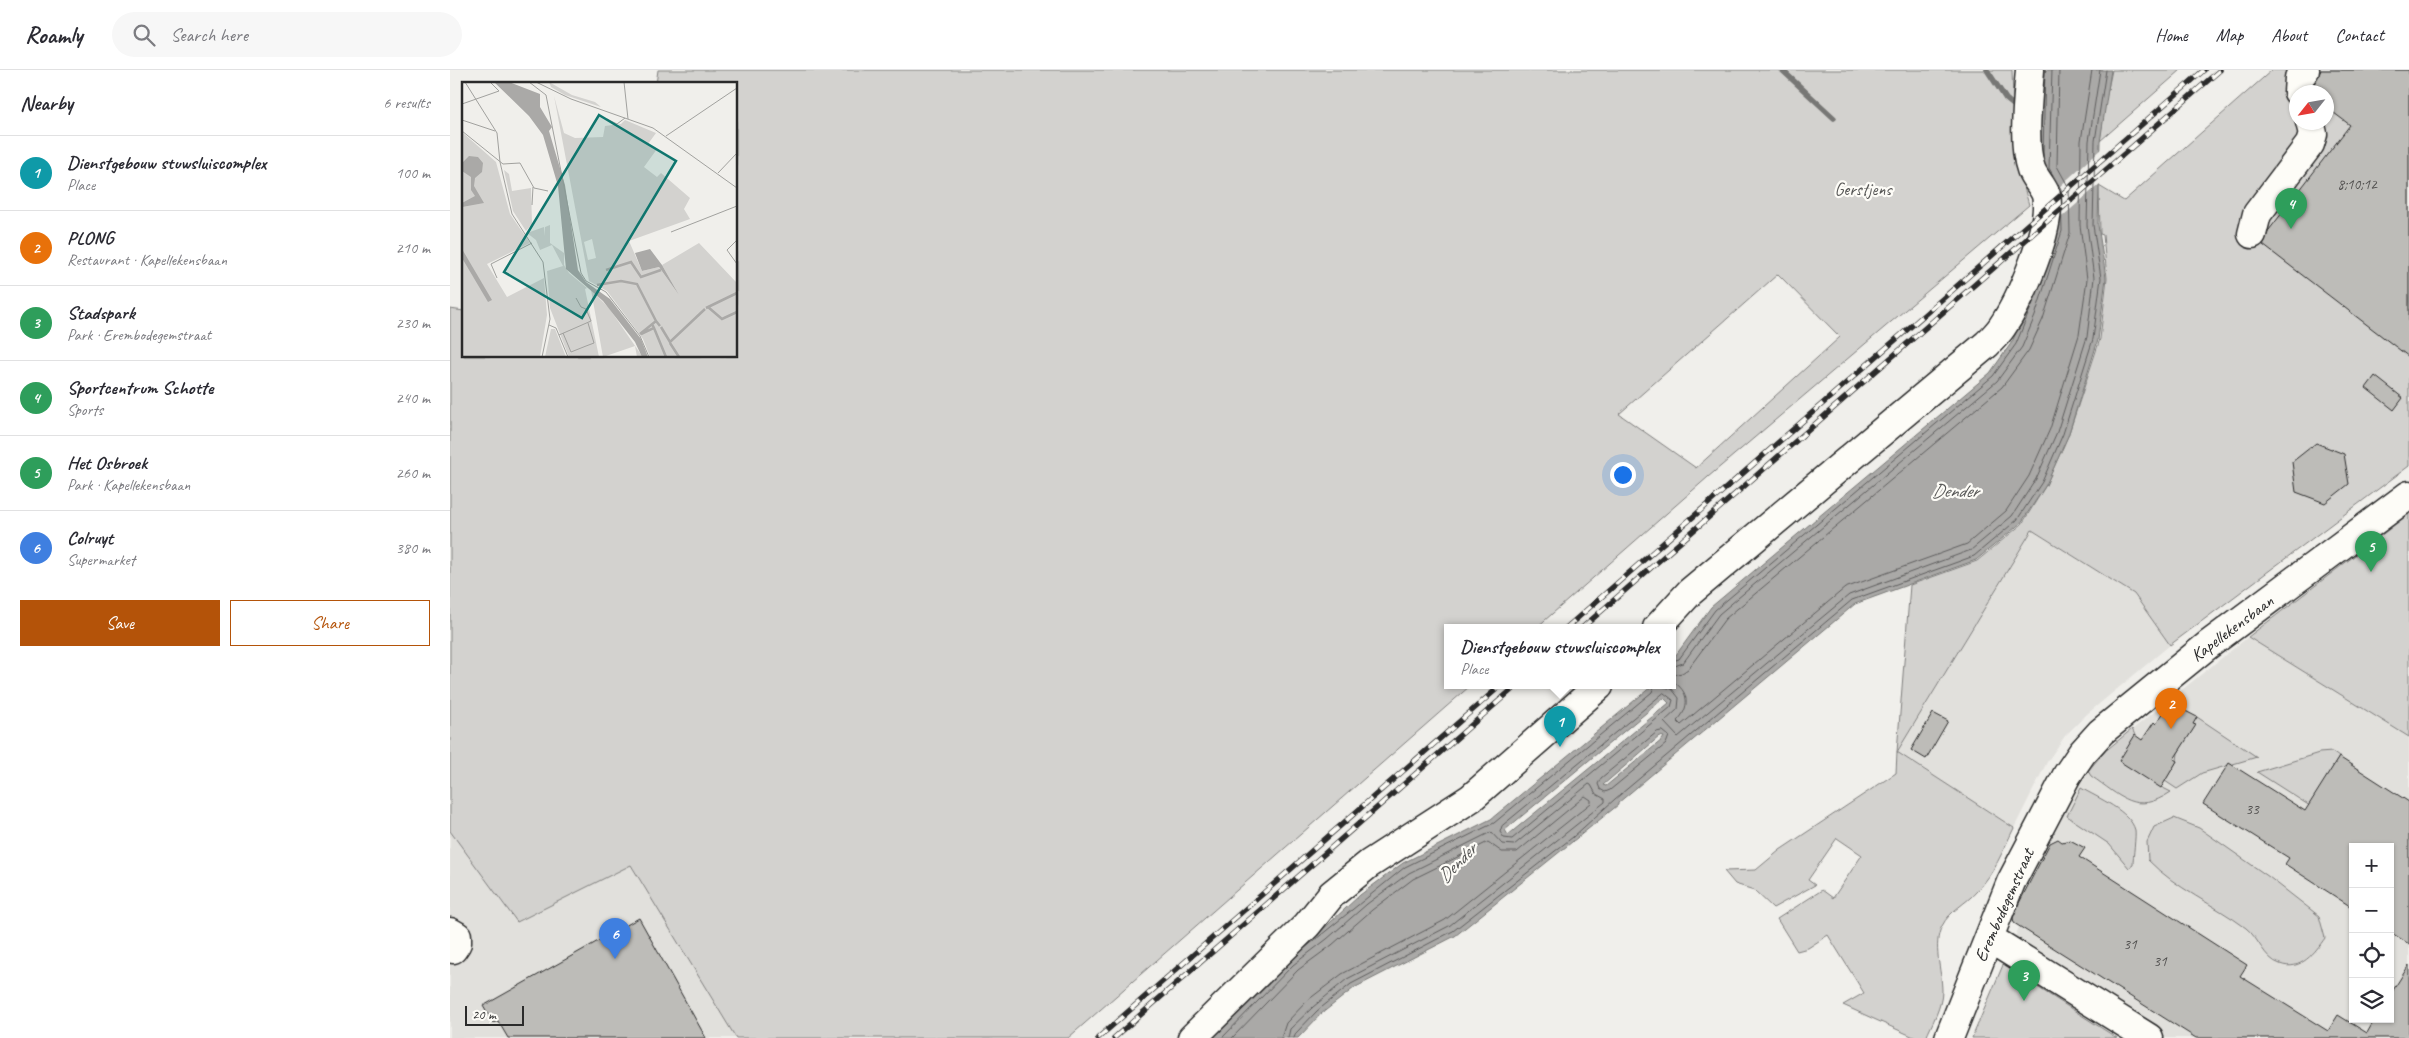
<!DOCTYPE html>
<meta charset="utf-8">
<style>
:root{--surface:#fff;--page:#f7f7f7;--text:#2b2b33;--muted:#7c7c81;--line:#e1e1e2;--accent:#b45309}
body{margin:0;font-family:Caveat,sans-serif;background:var(--page);color:var(--text)}
.controls{position:absolute;right:15px;bottom:15px;display:grid;overflow:hidden;border-radius:0px;box-shadow:0 1px 4px #0004}
.controls button{width:45px;height:45px;display:grid;place-items:center;padding:0;border:0;border-bottom:1px solid var(--line);background:var(--surface);color:var(--text);font:25px sans-serif}
.compass{position:absolute;left:1839px;top:15px;width:45px;height:45px;border-radius:50%;background:var(--surface);box-shadow:0 1px 4px #0004;rotate:239deg}
.scale{position:absolute;left:15px;bottom:12px;width:59px;box-sizing:border-box;padding-left:5px;border:2px solid #2b2b2b;border-top:0;font-size:14px;line-height:18px;white-space:nowrap;color:#2b2b2b;-webkit-text-stroke:4px #fdfcf7;paint-order:stroke}
.you{position:absolute;left:1172px;top:404px;width:18px;height:18px;margin:-12px;border:4px solid #fff;border-radius:50%;background:#1a73e8;box-shadow:0 0 0 8px #1a73e833}
.badge{display:grid;place-items:center;width:32px;height:32px;border-radius:50%;background:var(--accent);color:#fff;font-size:16px;font-weight:700}
.pin{position:absolute;translate:-50% -41px;filter:drop-shadow(0 1px 2px #0008)}
.pin::after{content:'';position:absolute;top:26px;width:18px;height:15px;background:inherit;clip-path:polygon(0 0,100% 0,50% 100%)}
.popup{position:absolute;left:994px;top:554px;width:232px;height:65px;box-sizing:border-box;display:grid;place-content:center;border-radius:0px;background:var(--surface);filter:drop-shadow(0 1px 4px #0005);font-size:16px;white-space:nowrap;color:var(--muted)}
.popup b{font-size:19px;color:var(--text)}
.popup::after{content:'';position:absolute;left:50%;top:100%;margin-left:-10px;border:10px solid transparent;border-top-color:var(--surface)}
.list{margin:0;padding:0;list-style:none}
h2{display:flex;justify-content:space-between;align-items:center;height:65px;margin:0;padding:0 20px;font-size:21px}
h2 small{font-size:16px;font-weight:400;color:var(--muted)}
.list li{display:grid;grid-template-columns:32px 1fr auto;gap:15px;align-items:center;box-sizing:border-box;height:75px;padding:0 20px;border-top:1px solid var(--line)}
.list b{display:block;font-size:19px;white-space:nowrap}
.list p{margin:0;font-size:16px;white-space:nowrap;color:var(--muted)}
.list em{font-size:16px;font-style:normal;color:var(--muted)}
.actions{display:flex;gap:10px;padding:15px 20px}
.actions a{flex:1;padding:11px 0;border:1px solid var(--accent);border-radius:0px;text-align:center;font-size:18px;color:var(--accent)}
.actions .main{background:var(--accent);color:#fff}
.icon{flex:none;width:28px;height:28px;fill:none;stroke:currentColor;stroke-width:2;stroke-linecap:round;stroke-linejoin:round}
.map{position:relative;flex:none;width:1959px;height:968px;overflow:hidden}
header{display:flex;align-items:center;gap:30px;box-sizing:border-box;height:70px;padding:0 25px;background:var(--surface);border-bottom:1px solid var(--line)}
header strong{font-size:24px}
nav{display:flex;gap:28px;margin-inline-start:auto;font-size:18px}
.search{width:350px;height:45px;background:var(--page);display:flex;align-items:center;gap:12px;box-sizing:border-box;padding:0 18px;border-radius:28px;color:var(--muted);font-size:19px}
main{display:flex}
aside{flex:1;background:var(--surface)}
.map>svg:first-child{display:block}
</style>
<header>
<strong>Roamly</strong>
<div class="search"><svg class="icon" aria-label="search" viewBox="0 0 24 24"><circle cx="10" cy="10" r="6"/><path d="M15 15l6 6"/></svg>Search here</div>
<nav><a>Home</a><a>Map</a><a>About</a><a>Contact</a></nav>
</header>
<main>
<aside>
<h2>Nearby<small>6 results</small></h2>
<ul class="list">
<li><span class="badge" style="background:#0f9aa8">1</span><div><b>Dienstgebouw stuwsluiscomplex</b><p>Place</p></div><em>100 m</em></li>
<li><span class="badge" style="background:#e8710a">2</span><div><b>PLONG</b><p>Restaurant · Kapellekensbaan</p></div><em>210 m</em></li>
<li><span class="badge" style="background:#2e9e5b">3</span><div><b>Stadspark</b><p>Park · Erembodegemstraat</p></div><em>230 m</em></li>
<li><span class="badge" style="background:#2e9e5b">4</span><div><b>Sportcentrum Schotte</b><p>Sports</p></div><em>240 m</em></li>
<li><span class="badge" style="background:#2e9e5b">5</span><div><b>Het Osbroek</b><p>Park · Kapellekensbaan</p></div><em>260 m</em></li>
<li><span class="badge" style="background:#3f7fe0">6</span><div><b>Colruyt</b><p>Supermarket</p></div><em>380 m</em></li>
</ul>
<div class="actions"><a class="main">Save</a><a>Share</a></div>
</aside>
<div class="map">
<svg width="1959" height="968" viewBox="0 0 1959 968">
<rect width="100%" height="100%" fill="#f0efeb"/>
<filter id="ink" filterUnits="userSpaceOnUse"><feTurbulence type="fractalNoise" baseFrequency=".02" numOctaves="2"/><feDisplacementMap in="SourceGraphic" scale="10" xChannelSelector="R" yChannelSelector="G"/><feConvolveMatrix kernelMatrix="1 2 1 2 8 2 1 2 1" color-interpolation-filters="sRGB"/></filter>
<g filter="url(#ink)">
<!-- built -->
<path fill="#e1e0dc" fill-rule="evenodd" d="M1582,460l102,64 36,51 -83,69 -22,22 -18,26 -33,66 -117,-76z
M1798,567l161,100v301h-292l-114,-73 17,-40 -5,-13 63,-129 25,-30zM1903,777h37v172h-37z
M0,761l67,91 114,-57 105,173h-286z"/>
<!-- green -->
<path fill="#d3d2cf" stroke="#7f7e7d" fill-rule="evenodd" d="M208,0h1354l3,86 14,49 -321,272 -172,151h-88v58h22l-402,352h-332l-105,-173 -114,57 -67,-91v-522l14,2v45h272v-272h-80zM1328,204l62,63 -144,131 -77,-54z
M1662,0h69l-81,71 5,-38z
M1822,0h137v396l-239,179 -36,-51 -102,-64 -135,222 117,76c-11,22 -20,46 -37,63 -11,13 -27,19 -35,35 -10,19 0,44 0,65 0,16 -10,32 -16,47h-10l-73,-33 21,-12 -36,-58 -20,13 -11,3 -20,-32 45,-29 11,8 29,-43 -25,-17 -29,42 7,5 -42,23 -19,-18 -19,-6 -11,-13 32,-1 24,-20 116,-77 1,-21 13,-167 67,-24 45,-37 24,-39 22,-49 32,-97 7,-61 -4,-43 -3,-1 -1,-48 25,15zM1846,22h30v30h-30z
M1959,444v223l-161,-100z
M1747,647l60,40 -55,16 -25,16 -12,-8 12,-20 1,-8 17,-28 -2,-2z
M1682,659l29,58 10,5c-36,24 -50,4 -80,-16l-3,-5 15,-18z
M1882,682l7,5 -29,49 -53,-34 62,-19z
M1631,718c17,10 49,23 54,42 1,6 -2,26 -2,35l-4,3 -20,-24 -42,-28z
M1724,748l25,10 70,49 50,39 6,22c-10,14 -24,34 -45,26 -16,-5 -22,-27 -34,-36 -32,-24 -70,-39 -98,-68l-1,-18 7,-15z
M1553,895l114,73h-145z"/>
<!-- water -->
<path fill="#aaa9a7" stroke="#777775" fill-rule="evenodd" d="M1591,0h70l-11,72 -2,83 8,53 -8,62 -30,96 -22,49 -25,38 -45,37 -121,44 -237,199v2l-163,131 -101,52 -33,26 -23,24h-92l154,-143 43,-32 88,-44 161,-133h20l1,-27 38,-52 279,-234 22,-31 13,-30 13,-140zM1214,628l5,5 -161,132 -3,-5zM1210,666l4,1 -2,3 -56,46 -3,-1z"/>
<!-- pier -->
<path fill="#f0efeb" d="M1652,78l-1,35 -52,45 -1,-31z"/>
<g fill="none" stroke-linecap="round" stroke-linejoin="round">
<!-- shore -->
<path stroke="#5e5d5d" stroke-width="1" d="M1593,86l2,-86
M1222,591l7,-2 36,-49 278,-234 23,-32 18,-44
M1222,597l11,-4 36,-49 278,-233 25,-34 13,-31 27,-85 -1,-42 -12,-21 3,-98
M1222,605l10,-2 6,-4 37,-50 277,-232 27,-37 14,-31 27,-86 -1,-45 -12,-22 2,-96
M1222,611c18,10 18,27 5,40l4,4 164,-137 122,-44 39,-33 23,-35 21,-47 29,-94 8,-56 -7,-54 1,-84 11,-71
M1211,616l11,3 7,9 -1,11 -14,13 14,15 171,-142 122,-45 41,-34 24,-37 21,-47 30,-95 7,-59 -7,-53 2,-84 11,-71
M1214,623l9,7 -2,7 -159,132 -8,-1 -4,-6 2,-6z
M1213,661l6,5 -3,8 -56,46 -5,2 -5,-3 -2,-5 3,-6 56,-46z
M855,878l100,-81 89,-44 158,-131 2,-6
M772,968l71,-73 34,-26 40,-35 42,-31 82,-41 11,12 12,1 75,-61 2,1 5,9 9,5v3l-156,124 -102,53 -34,28 -23,22 -2,9
M782,968l66,-68 34,-25 40,-35 41,-31 75,-37 14,10h15l68,-56 6,4v3l-146,117 -103,54 -34,26 -22,23 -5,15
M844,968l2,-5 21,-22 34,-27 102,-53 120,-94 42,-38 237,-199 122,-44 43,-36 25,-38 21,-48 30,-95 8,-61 -8,-53 2,-84 11,-71"/>
<!-- stream -->
<path stroke="#777775" stroke-width="5.5" d="M1332,0l52,48
M1537,0l19,29 12,10"/>
</g>
<!-- building -->
<path fill="#bdbcb8" stroke="#2b2b2b" d="M1871,0h88v287l-146,-112 6,-15 81,-105 -24,-18v-15h-12v-8z
M1925,306l28,22 -9,12 -28,-22z
M1866,373l28,11 5,30 -24,19 -29,-11 -4,-30z
M1722,634l25,13 -4,7 3,1 -22,34 3,2 -16,27 -42,-27 16,-26 7,5 12,-18 2,2 10,-15 2,1z
M1483,643l15,8 -22,38 -15,-9z
M1889,687l70,45v142l-19,-12v-85h-37v61l-68,-44 4,-6 -86,-54 26,-41 76,48z
M1608,769l4,3 8,-2 15,8 -6,9 168,108 -7,11 88,55 10,-16 29,18 8,-14h15v-24l19,-30v73h-213l-182,-115 -1,-5 6,-15 31,-60z
M189,848l67,120h-198l-10,-17 -5,2 -10,-17z"/>
<g fill="none" stroke-linecap="round" stroke-linejoin="round">
<!-- minor casing -->
<g stroke="#2b2b2b" stroke-width="31">
<path id="minor" d="M1848,22l1,-14 6,-8
M1802,164l5,-20 53,-70 3,-10 -3,-12
M1207,558l33,-36 297,-248c5,-5 11,-11 15,-17 18,-26 51,-101 44,-132 -3,-9 -12,-17 -15,-26 -9,-25 -3,-72 -1,-99
M0,862l7,4v7l-4,6
M1539,868l160,100
M742,968l115,-113 25,-31 37,-30 102,-66 128,-112
M1499,968l62,-156 56,-107 15,-22 19,-21 107,-87 201,-150"/>
</g>
<!-- minor -->
<use href="#minor" stroke="#fdfcf7" stroke-width="28"/>
<!-- rail casing -->
<g stroke="#2b2b2b" stroke-width="5.5">
<path id="rail" d="M1116,558l638,-558
M1132,558l638,-558
M648,968l402,-352
M664,968l402,-352"/>
</g>
<!-- rail -->
<use href="#rail" stroke="#fdfcf7" stroke-width="4" stroke-dasharray="11" stroke-linecap="butt"/>
</g>
</g>
<g text-anchor="middle" dominant-baseline="central" stroke-width="4.5" stroke-linejoin="round" paint-order="stroke">
<!-- number labels -->
<g font-size="15" fill="#504f4e">
<text x="1907" y="114">8;10;12</text>
<text x="1802" y="739">33</text>
<text x="1680" y="874">31</text>
<text x="1710" y="891">31</text>
</g>
<!-- park labels -->
<g font-size="18" fill="#555554" stroke="#fdfcf7">
<text x="1413" y="119">Gerstjens</text>
</g>
<!-- street labels -->
<g font-size="18" fill="#2b2b2b" stroke="#fdfcf7">
<text transform="translate(1782 558) rotate(-37)">Kapellekensbaan</text>
<text transform="translate(1554 835) rotate(-66)">Erembodegemstraat</text>
</g>
<!-- water labels -->
<g font-size="19" font-style="italic" fill="#575756" stroke="#fdfcf7">
<text x="1505" y="421">Dender</text>
<text transform="translate(1007 793) rotate(-46)">Dender</text>
</g>
</g>
<!-- overview -->
<g transform="translate(12 12)">
<rect width="275" height="275" fill="#f0efeb"/>
<path d="M87,0l23,13 23,7 6,5 -36,-12 -14,-8zM92,14l10,37 11,5 28,-1 2,-11 16,-2 4,-4 31,13 -8,11 9,5 -13,18 13,10 4,-4 29,25 -6,11 6,10 -61,22 13,30 17,-4 20,28 -17,-30 37,-22 38,40v74h-87l-7,-18 -36,-48 -18,-10zM130,157l4,19 -8,2 -4,-18zM0,50l34,30 14,52 20,29 -43,21 20,33 37,-19 3,37 -7,42h-78zM42,88l5,4 3,17 19,-3 1,36 -6,7 -13,-20zM88,143v18l14,10v12l5,8 18,15 -2,1 14,68h-30l-19,-49 -3,-37 16,-5 -11,-21 -12,5 -4,-10 -9,-7 17,-6 1,9v-9zM129,208l18,18 33,48 -5,1 -2,-11 -32,11zM89,247h4l11,28h-21z" fill="#d3d2cf" fill-rule="evenodd"/>
<path d="M32,0h15l31,12v13l12,20 -3,4 16,54 13,85 8,12 24,17 31,40 7,18h-6l-7,-15 -32,-41 -37,-32 -8,-83 -15,-51 -14,-19zM7,74l9,1 5,6 -1,9 -7,6 -1,8 10,17 -22,4v-4l13,-7 -4,-6v-13l-9,-6 1,-9zM0,167l30,51 -4,2 -26,-44zM188,167l12,16 17,30 -20,-28 -17,4 -7,-18z" fill="#aaa9a7"/>
<path fill="none" stroke="#aaa9a7" stroke-width="2.5" d="M144,188l25,-8 10,15 20,-7M135,203l24,-4 16,3 19,37M246,225l14,12 15,-7M244,226l31,-15M199,245l9,15 35,-33M192,246l12,29M178,252l16,-13 4,5M179,252l13,-6 -2,-4M208,261l9,14"/>
<path fill="none" stroke="#a1a19e" stroke-width="1" d="M3,0l32,51 3,29 12,52 31,48 7,57 -8,38M67,0l17,13 35,178 5,8 20,11 34,44 9,21M74,0l35,17 82,29 84,60M162,0l4,37M0,22l37,-13 -9,-9M145,37l10,5 8,-6M0,38l33,11M0,49l41,33 17,-1 14,25 14,3M204,54l71,-48M256,91l19,-20M70,123l1,-18M209,150l66,-26M275,158l-10,10 10,14M35,196l-6,-14 41,-21M87,243l7,3 12,29M101,251l8,19 15,-6 8,-3 -6,-20M97,253l32,-14 -5,-12 -5,-2 -5,-9"/>
<path fill="#0f766e" fill-opacity="0.15" stroke="#0f766e" stroke-width="2.5" d="M137,33l77,46 -94,157 -78,-46z"/>
<rect width="275" height="275" fill="none" stroke="#2b2b2b" stroke-width="2.5"/>
</g>
</svg>
<div class="controls">
<button>+</button>
<button>−</button>
<button><svg class="icon" aria-label="locate" viewBox="0 0 24 24"><circle cx="12" cy="12" r="6"/><path d="M12 2v4M12 18v4M2 12h4M18 12h4"/></svg></button>
<button><svg class="icon" aria-label="layers" viewBox="0 0 24 24"><path d="M12 4l9 5-9 5-9-5zM3 14l9 5 9-5"/></svg></button>
</div>
<svg class="compass" viewBox="-18 -18 36 36"><path d="M0-13l5 13h-10z" fill="#e53935"/><path d="M0 13l5-13h-10z" fill="#7c7c81"/></svg>
<div class="scale">20 m</div>
<div class="you"></div>
<div class="pin badge" style="left:1110px;top:677px;background:#0f9aa8">1</div>
<div class="popup"><b>Dienstgebouw stuwsluiscomplex</b>Place</div>
<div class="pin badge" style="left:1721px;top:659px;background:#e8710a">2</div>
<div class="pin badge" style="left:1574px;top:931px;background:#2e9e5b">3</div>
<div class="pin badge" style="left:1841px;top:159px;background:#2e9e5b">4</div>
<div class="pin badge" style="left:1921px;top:502px;background:#2e9e5b">5</div>
<div class="pin badge" style="left:165px;top:889px;background:#3f7fe0">6</div>
</div>
</main>
